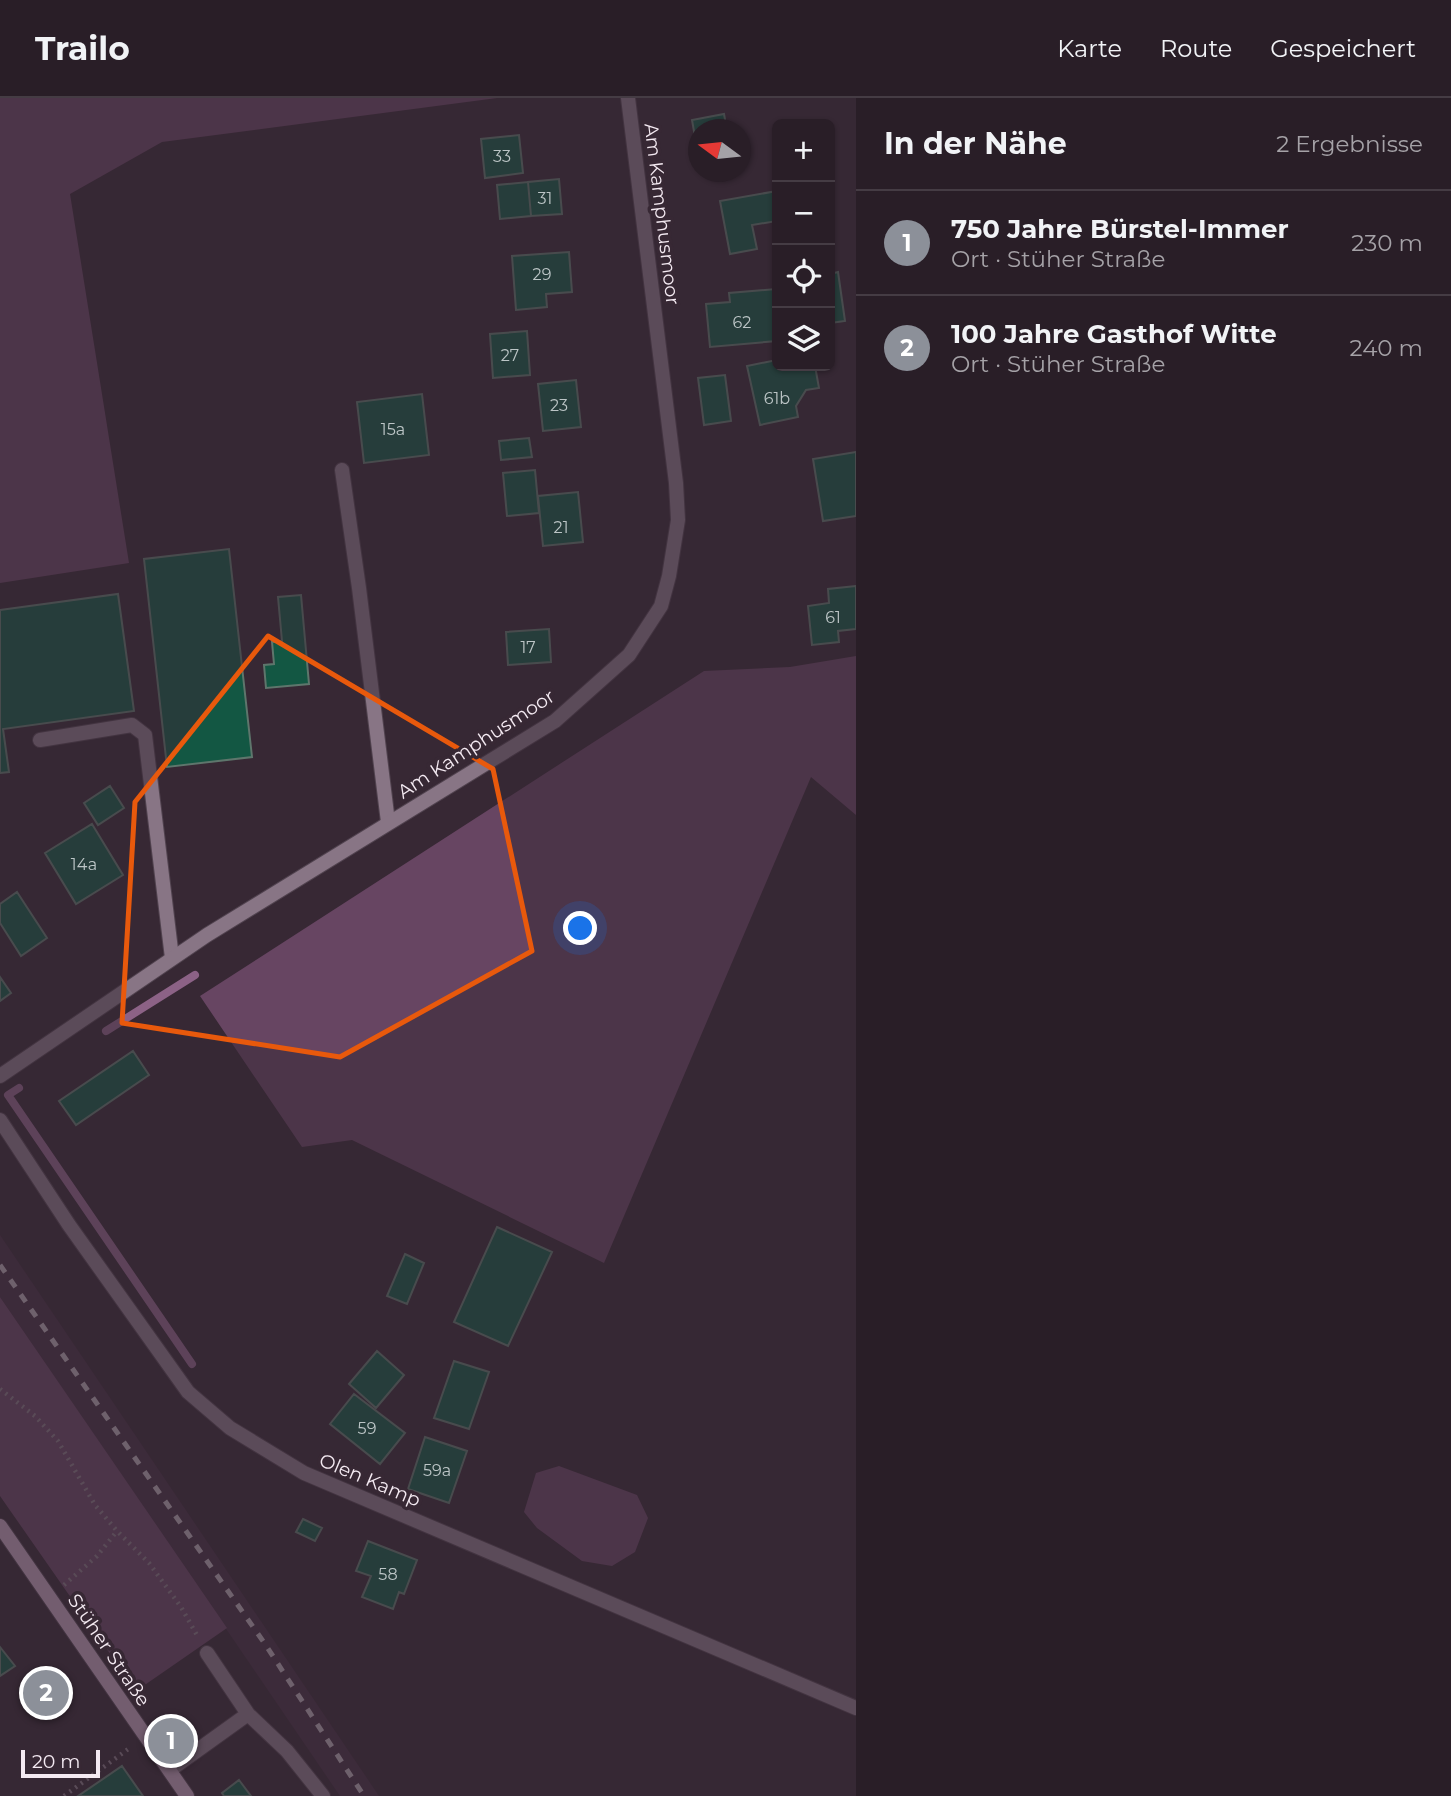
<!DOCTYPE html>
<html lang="de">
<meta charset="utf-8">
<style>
:root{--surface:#291e27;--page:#352b33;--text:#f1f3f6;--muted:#a5a2a7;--line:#453c44;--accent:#8c9099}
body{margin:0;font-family:Montserrat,sans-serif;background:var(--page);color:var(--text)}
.controls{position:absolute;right:21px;top:21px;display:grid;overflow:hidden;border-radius:10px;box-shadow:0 2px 5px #0004}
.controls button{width:63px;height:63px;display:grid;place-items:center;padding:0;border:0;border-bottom:2px solid var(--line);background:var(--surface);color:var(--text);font:35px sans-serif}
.compass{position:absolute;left:688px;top:21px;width:63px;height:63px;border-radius:50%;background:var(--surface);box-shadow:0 2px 5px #0004;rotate:285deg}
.scale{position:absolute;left:21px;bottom:18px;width:79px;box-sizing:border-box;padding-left:7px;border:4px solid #f4eaf2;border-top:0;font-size:19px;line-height:24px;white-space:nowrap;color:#f4eaf2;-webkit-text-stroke:5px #372834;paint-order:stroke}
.you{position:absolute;left:581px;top:831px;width:24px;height:24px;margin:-18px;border:5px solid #fff;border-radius:50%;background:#1a73e8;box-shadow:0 0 0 10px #1a73e833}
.badge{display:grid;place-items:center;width:46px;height:46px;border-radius:50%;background:var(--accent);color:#fff;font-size:23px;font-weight:700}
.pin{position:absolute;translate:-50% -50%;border:4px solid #fff;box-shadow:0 2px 7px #0006}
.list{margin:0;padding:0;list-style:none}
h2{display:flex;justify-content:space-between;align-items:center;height:91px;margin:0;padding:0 28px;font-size:30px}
h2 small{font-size:23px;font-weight:400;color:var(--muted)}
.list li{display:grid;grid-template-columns:46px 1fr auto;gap:21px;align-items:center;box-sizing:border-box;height:105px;padding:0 28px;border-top:2px solid var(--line)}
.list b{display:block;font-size:26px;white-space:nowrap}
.list p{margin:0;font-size:23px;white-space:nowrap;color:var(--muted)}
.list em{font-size:23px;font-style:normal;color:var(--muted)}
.icon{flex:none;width:38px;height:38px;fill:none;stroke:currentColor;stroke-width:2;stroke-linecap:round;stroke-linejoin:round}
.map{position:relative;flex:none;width:856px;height:1698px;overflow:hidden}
header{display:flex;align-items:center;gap:42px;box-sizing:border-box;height:98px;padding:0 35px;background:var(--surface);border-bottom:2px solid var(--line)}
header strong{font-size:33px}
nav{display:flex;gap:38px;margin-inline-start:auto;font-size:24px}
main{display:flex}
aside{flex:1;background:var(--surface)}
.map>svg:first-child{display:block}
</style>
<header>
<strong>Trailo</strong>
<nav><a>Karte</a><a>Route</a><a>Gespeichert</a></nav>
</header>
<main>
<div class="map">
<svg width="856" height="1698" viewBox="0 0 856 1698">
<rect width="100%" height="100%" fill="#372834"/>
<!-- built -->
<path fill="#442f41" d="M0,1137l379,561h-39l-340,-499z"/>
<!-- green -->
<path fill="#674562" d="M0,0h497l-335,44 -92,52 59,369 -129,20z
M856,558v159l-45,-38 -207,486 -252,-123 -50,7 -102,-151 504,-325 86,-4z
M0,1199l227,331 -91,63 -136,-195z
M559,1368l78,29 11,23 -13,34 -23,14 -30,-5 -45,-33 -13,-16 12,-39z"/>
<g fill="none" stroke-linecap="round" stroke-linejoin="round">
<!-- stream -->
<path stroke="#8c6286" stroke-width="8" d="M106,933l89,-56
M19,990l-11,7 184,269"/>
</g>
<!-- building -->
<path fill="#135743" stroke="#5e766c" stroke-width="2" d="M724,16l3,16h-29v24l-6,-34z
M519,37l4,38 -38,5 -4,-39z
M559,81l3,35 -31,2 -3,-34z
M528,84l3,34 -31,3 -3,-34z
M777,93v30l-25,4 5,24 -27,5 -10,-53z
M569,154l3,40 -26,2 1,13 -31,3 -4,-54z
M838,174l7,49 -15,2v-49z
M776,191l1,52 -67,6 -4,-43 24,-2 -1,-9z
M527,233l3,44 -37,3 -3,-44z
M777,262v6h38l4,22 -13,2 -10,16 2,11 -38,8 -13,-59z
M725,277l6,46 -27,4 -6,-47z
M576,282l5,47 -38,4 -5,-47z
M422,296l7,61 -65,8 -7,-61z
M529,340l3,19 -31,3 -2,-19z
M856,354v64l-33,5 -10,-62z
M535,372l4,43 -32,3 -4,-43z
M578,394l5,50 -40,4 -5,-50z
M229,451l23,208 -85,10 -23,-208z
M856,488v43l-18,2 1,11 -27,3 -4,-39 21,-3 -1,-14z
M118,496l16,117 -131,18 6,43 -9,1v-163z
M301,497l8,89 -43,4 -2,-23 10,-1 -2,-22 10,-1 -4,-44z
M549,531l2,33 -43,3 -2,-33z
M110,688l14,22 -26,17 -14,-22z
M92,726l31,51 -47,29 -31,-51z
M17,794l30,46 -26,18 -21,-33v-19z
M0,879l11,16 -11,8z
M133,953l16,24 -73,50 -17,-24z
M497,1129l55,25 -44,94 -54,-24z
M405,1156l19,9 -17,41 -20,-8z
M377,1253l27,24 -28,33 -27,-24z
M454,1263l35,11 -20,57 -35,-11z
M354,1296l51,39 -25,31 -50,-40z
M425,1339l42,14 -18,52 -41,-14z
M303,1421l19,9 -7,13 -19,-9z
M368,1443l49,19 -13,34 -5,-2 -6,17 -31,-12 9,-21 -15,-5z
M0,1549l15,19 -15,10z
M122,1668l21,30h-65z
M239,1682l12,16h-27l-2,-3z"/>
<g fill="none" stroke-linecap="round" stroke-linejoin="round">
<!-- lane casing -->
<g stroke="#51434f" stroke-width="16">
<path id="lane" d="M342,372l17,118 29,234
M40,642l92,-15 13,10 27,223
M248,1616l39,37 36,45
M170,1672l78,-56 -41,-61"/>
</g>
<!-- street casing -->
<g stroke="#51434f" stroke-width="16">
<path id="street" d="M0,978l207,-141 348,-214 74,-66 32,-49 8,-30 9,-56 -2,-37 -48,-385
M0,1022l69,105 119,167 42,36 74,45 552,235"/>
</g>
<!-- secondary casing -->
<g stroke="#51434f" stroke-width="16">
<path id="secondary" d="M0,1428l187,270"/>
</g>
<!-- path -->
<path stroke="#847781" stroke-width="4.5" stroke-dasharray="2 5" stroke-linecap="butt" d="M0,1291l35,27 23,25 37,64 22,26 32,32 32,44 17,30
M64,1487l33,-29 20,-25
M64,1698l67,-49"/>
<!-- lane -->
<use href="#lane" stroke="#887585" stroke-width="14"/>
<!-- street -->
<use href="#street" stroke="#887585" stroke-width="14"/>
<!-- secondary -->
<use href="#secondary" stroke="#bc9db7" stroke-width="14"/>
<!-- rail -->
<path stroke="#b2a6af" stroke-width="5" stroke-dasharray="9 9" stroke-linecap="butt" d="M0,1167l265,379 99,152"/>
</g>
<!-- marked area -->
<path d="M0 0H856V1698H0ZM268,538l225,133 39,182 -192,106 -218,-34 13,-221z" fill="#372834" fill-opacity=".55" fill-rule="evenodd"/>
<path fill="none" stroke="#e8590c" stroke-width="5" stroke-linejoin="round" d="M268,538l225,133 39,182 -192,106 -218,-34 13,-221z"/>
<g text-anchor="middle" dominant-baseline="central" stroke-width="7" stroke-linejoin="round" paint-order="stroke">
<!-- number labels -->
<g font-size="16" fill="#bcc5c6">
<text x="502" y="58">33</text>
<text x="545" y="100">31</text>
<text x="542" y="176">29</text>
<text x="742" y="224">62</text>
<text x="510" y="257">27</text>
<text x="777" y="300">61b</text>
<text x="559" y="307">23</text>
<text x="393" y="331">15a</text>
<text x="561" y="429">21</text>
<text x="833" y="519">61</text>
<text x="528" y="549">17</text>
<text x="84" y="766">14a</text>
<text x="367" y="1330">59</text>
<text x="437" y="1372">59a</text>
<text x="388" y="1476">58</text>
</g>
<!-- street labels -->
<g font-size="19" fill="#f4eaf2" stroke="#372834">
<text transform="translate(662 116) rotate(83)">Am Kamphusmoor</text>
<text transform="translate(476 646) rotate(-33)">Am Kamphusmoor</text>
<text transform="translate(370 1382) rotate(23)">Olen Kamp</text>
<text transform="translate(109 1552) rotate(56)">Stüher Straße</text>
</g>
</g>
</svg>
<div class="controls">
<button>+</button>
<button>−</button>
<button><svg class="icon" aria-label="locate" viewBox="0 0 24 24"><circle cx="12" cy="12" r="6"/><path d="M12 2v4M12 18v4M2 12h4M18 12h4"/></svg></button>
<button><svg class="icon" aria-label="layers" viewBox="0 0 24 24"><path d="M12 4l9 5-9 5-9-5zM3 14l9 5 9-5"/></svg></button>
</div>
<svg class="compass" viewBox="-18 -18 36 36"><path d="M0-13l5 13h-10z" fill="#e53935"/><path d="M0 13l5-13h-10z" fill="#a5a2a7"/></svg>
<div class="scale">20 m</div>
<div class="you"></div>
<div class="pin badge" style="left:171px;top:1643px">1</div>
<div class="pin badge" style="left:46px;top:1595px">2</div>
</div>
<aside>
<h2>In der Nähe<small>2 Ergebnisse</small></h2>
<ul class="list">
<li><span class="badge">1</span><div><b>750 Jahre Bürstel-Immer</b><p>Ort · Stüher Straße</p></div><em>230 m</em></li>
<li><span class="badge">2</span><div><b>100 Jahre Gasthof Witte</b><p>Ort · Stüher Straße</p></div><em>240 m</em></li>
</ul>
</aside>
</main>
